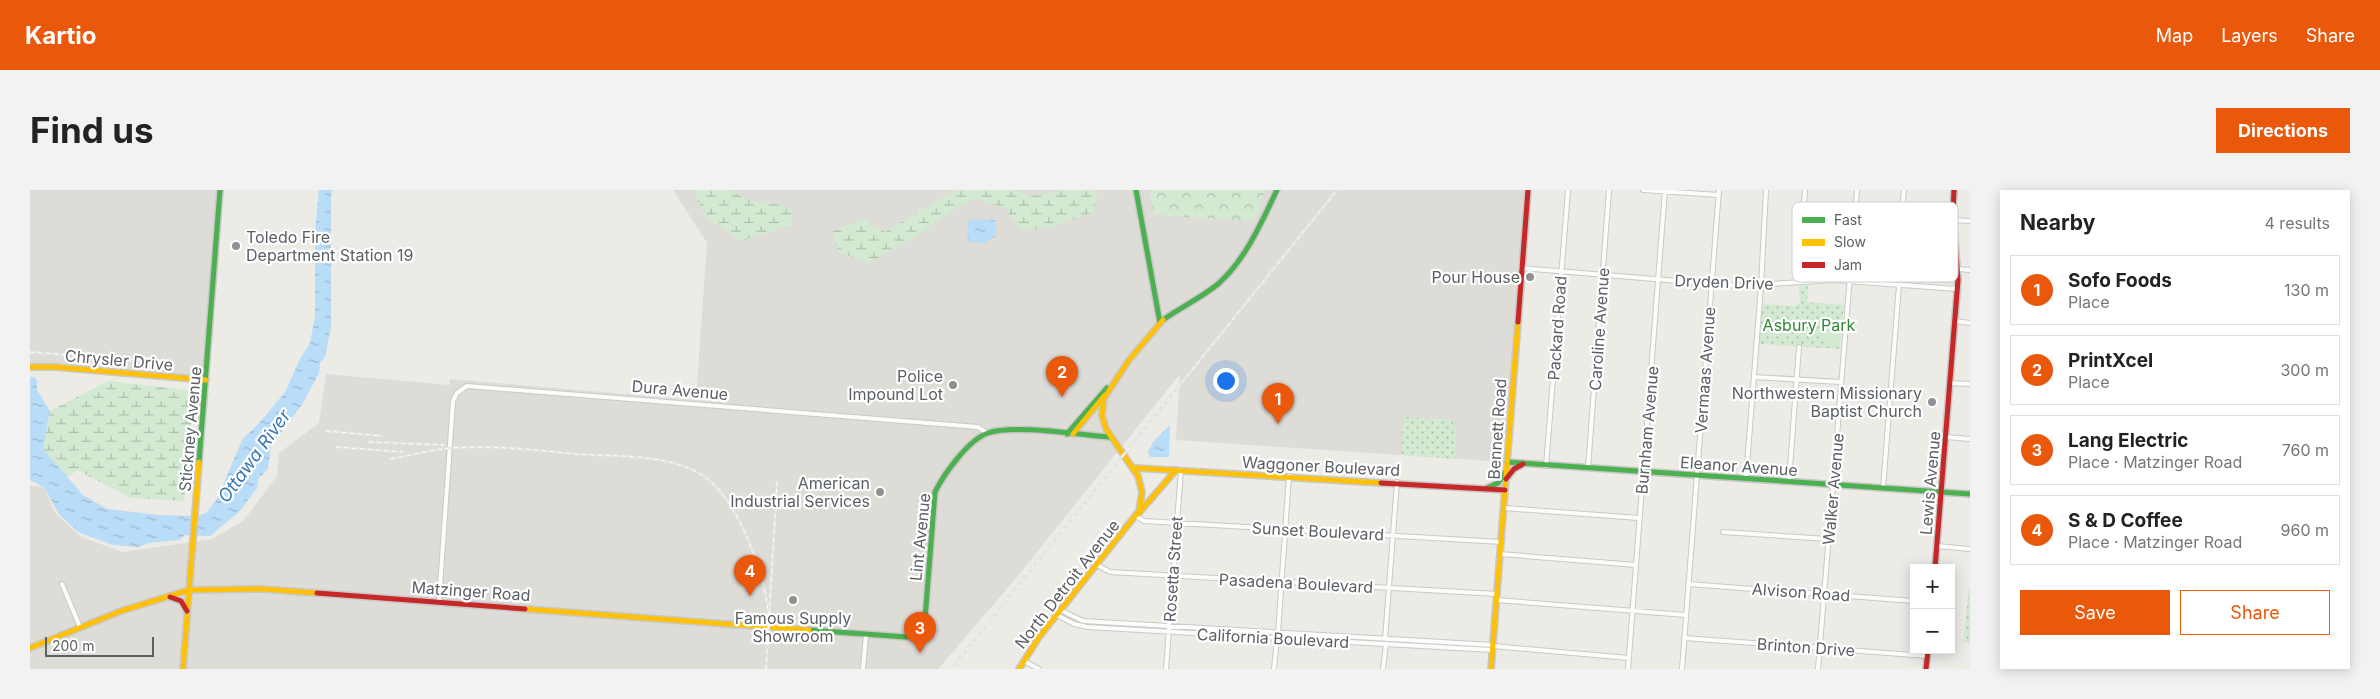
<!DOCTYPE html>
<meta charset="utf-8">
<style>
:root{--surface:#fff;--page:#f2f2f2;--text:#222;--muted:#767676;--line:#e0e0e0;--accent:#ea580c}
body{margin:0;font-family:Inter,sans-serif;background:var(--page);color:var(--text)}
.controls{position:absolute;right:15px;bottom:15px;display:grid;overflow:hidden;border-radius:0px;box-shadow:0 2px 12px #0003}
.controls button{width:45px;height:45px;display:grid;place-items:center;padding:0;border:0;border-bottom:1px solid var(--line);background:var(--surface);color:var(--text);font:25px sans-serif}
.scale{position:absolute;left:15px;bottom:12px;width:109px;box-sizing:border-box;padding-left:5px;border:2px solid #5b6065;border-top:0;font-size:14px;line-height:18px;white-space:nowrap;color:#5b6065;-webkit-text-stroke:4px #fff;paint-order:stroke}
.you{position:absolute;left:1195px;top:190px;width:18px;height:18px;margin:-12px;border:4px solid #fff;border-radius:50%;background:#1a73e8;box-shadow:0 0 0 8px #1a73e833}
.badge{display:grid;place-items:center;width:32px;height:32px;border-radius:50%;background:var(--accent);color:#fff;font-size:16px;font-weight:700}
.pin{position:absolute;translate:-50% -41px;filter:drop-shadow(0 1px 2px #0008)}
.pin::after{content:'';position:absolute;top:26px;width:18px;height:15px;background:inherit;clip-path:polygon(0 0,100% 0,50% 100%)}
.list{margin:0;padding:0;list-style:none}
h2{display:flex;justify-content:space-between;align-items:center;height:65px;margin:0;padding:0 20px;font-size:21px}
h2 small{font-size:16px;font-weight:400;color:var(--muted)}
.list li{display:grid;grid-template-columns:32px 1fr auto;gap:15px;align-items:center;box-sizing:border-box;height:70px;margin:0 10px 10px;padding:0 10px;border:1px solid var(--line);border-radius:0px}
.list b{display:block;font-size:19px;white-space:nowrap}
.list p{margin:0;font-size:16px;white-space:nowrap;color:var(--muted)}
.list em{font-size:16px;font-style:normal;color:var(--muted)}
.actions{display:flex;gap:10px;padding:15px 20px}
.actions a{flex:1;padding:11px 0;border:1px solid var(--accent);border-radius:0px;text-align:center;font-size:18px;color:var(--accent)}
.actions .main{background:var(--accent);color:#fff}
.map{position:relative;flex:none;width:1940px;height:479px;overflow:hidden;border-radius:0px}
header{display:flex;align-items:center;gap:30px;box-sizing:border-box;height:70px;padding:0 25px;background:var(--accent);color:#fff}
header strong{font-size:24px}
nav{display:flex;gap:28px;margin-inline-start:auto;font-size:18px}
.intro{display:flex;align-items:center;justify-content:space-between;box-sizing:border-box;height:120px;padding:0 30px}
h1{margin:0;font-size:35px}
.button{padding:12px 22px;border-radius:0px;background:var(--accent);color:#fff;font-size:18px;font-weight:700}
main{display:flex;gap:30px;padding:0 30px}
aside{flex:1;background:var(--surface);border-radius:0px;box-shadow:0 2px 12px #0003}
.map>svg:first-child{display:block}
</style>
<header>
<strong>Kartio</strong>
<nav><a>Map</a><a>Layers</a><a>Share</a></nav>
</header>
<div class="intro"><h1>Find us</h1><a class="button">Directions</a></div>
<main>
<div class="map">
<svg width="1940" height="479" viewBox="0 0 1940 479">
<defs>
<pattern id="green-dots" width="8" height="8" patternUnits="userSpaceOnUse" patternTransform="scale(1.25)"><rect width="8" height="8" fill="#d3e9d1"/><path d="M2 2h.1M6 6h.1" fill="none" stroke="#aec0ad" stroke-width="1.8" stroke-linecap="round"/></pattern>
<pattern id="forest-crowns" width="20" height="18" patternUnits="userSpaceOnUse" patternTransform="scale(1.25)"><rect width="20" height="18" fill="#d3e9d1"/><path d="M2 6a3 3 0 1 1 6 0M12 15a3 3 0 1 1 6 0" fill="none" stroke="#aec0ad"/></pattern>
<pattern id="wetland-marsh" width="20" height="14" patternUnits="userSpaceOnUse" patternTransform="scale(1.25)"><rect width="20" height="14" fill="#d3e9d1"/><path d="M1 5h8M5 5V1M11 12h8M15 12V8" fill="none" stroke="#aec0ad"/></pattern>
<pattern id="water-ripples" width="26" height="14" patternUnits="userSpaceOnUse" patternTransform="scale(1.25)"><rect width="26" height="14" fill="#b9ddf8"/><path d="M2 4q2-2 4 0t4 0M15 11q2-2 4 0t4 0" fill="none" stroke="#99b7cc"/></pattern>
</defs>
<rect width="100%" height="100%" fill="#ecebe6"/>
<!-- industrial -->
<path fill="#dddcd7" d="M0,0h190l-14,190 -176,-13z
M643,0h851l-20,272 -328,-22 4,-66 -168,209 -74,86h-908v-184l15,3 9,24 27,25 42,15 90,-13 31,-19 33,-44 2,-23 40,-30 7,-49 123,11 1,-6 246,21 11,-157z"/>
<!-- education -->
<path fill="#dfddd6" d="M1829,32l91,7 3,55 -98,-6z"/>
<!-- green -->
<path fill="url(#green-dots)" d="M1778,95l-1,17 37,3 -4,44 -81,-5 4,-40 32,2 5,-3 -1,-17z
M1374,227l49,3v6h4l-2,33 -54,-4z
M1939,398h1v55l-7,-1z"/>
<!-- forest -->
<path fill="url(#forest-crowns)" d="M1120,0h115l-11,31 -101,-6z"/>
<!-- wetland -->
<path fill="url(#wetland-marsh)" d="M664,0h35l22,11 29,3 12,6v15l-51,16 -36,-24z
M925,0h59l16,6 35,-6h29l4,6 -5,16 -42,16 -31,2 -14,-21 -30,-11 -21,11 -43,30 -44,24 -30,-11 -5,-21 30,-12 22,13z
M78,191l86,10 -10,110 -53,-3 -54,-28 -10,8 -24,-29 7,-38z"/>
<!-- pitch -->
<path fill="#d3e9d1" d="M1794,135l17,2 -2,20 -16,-2z"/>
<!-- water -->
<path fill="url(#water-ripples)" d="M289,0h14l-2,6v131l-6,30 -5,6 -1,10 -16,30 -32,43 -3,23 -10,10 -1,9 -17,23 -30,25 -25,-1 -6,5 -30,3 -11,4 -25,-2 -35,-13 -20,-19 -13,-25 -15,-8v-103h4l3,3v10l13,21 -7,38 40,46 24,14 53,6 38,1 8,-3 11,-14 25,-59 20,-20 23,-28 15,-33 10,-16 5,-27v-84z
M941,29l24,1 1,17 -5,1 -6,5 -16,-1 -2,-4 1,-15z
M1140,235l-1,32h-19l-2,-5 5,-10z"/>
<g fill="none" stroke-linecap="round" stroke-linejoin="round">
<!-- street casing -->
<g stroke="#c9c9c8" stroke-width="6">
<path id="street" d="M1613,0l76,5
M1924,30l16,1
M1871,31l3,-31
M1491,78l218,18 94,-6 124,9
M1928,79l12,1
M1775,91l-4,-39 4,-52
M1925,131l15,2
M1724,187l87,5
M1920,193l20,1
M1916,247l24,2
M1516,276l22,-276
M1558,278l21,-278
M1716,288l15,-192 5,-96
M1759,291l10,-134
M1853,298l16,-203
M1474,318l135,10
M1106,326l8,5 357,21
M1693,342l105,7
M1907,356l33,3
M1470,364l136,11
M1067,375l13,7 387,22
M32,394l18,43
M1658,394l226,17
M1466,410l190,15
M409,411l14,-200 4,-8 10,-7 511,41 9,6
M1030,420l23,11 410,24
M1027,425l17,9 13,3 405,23
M1248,443l11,-157
M1654,448l244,18
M1355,449l12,-157
M1463,456l136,12
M994,471l15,8
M833,479l3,-35
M1136,479l15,-199
M1244,479l3,-31
M1353,479l3,-25
M1598,479l37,-479
M1652,479l37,-479
M1788,479l39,-479"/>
</g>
<!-- fast casing -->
<g stroke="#c7c8c7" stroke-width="8">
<path id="fast" d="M1106,0l24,133
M1133,130c18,-13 38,-22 55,-36 28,-25 43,-61 59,-94
M1037,244l40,-46
M169,272l21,-272
M1477,272l463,32
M1457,298l11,-5 7,-10
M779,440l97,7 12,-5 7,-13 10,-127c9,-18 33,-52 53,-59 25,-9 93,2 122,4"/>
</g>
<!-- slow casing -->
<g stroke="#c7c8c7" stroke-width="8">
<path id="slow" d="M0,177h25l151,13
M1043,244l31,-38
M1106,278l245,15
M1108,324l38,-44
M495,419l284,21
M0,458l91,-37 68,-21 73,-1 55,4
M153,479l16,-207
M989,479l20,-32 100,-126 3,-19 -4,-16 -32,-47 -4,-14 2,-17 25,-38 34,-40
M1461,479l27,-347"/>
</g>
<!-- jam casing -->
<g stroke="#c7c8c7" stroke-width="8">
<path id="jam" d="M1488,132l10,-132
M1476,289l8,-10 9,-5
M1351,293l124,7
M1905,378l23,-288 -5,-68 1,-22
M287,403l208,16
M140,407l11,4 6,10
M1896,479l2,-19"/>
</g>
<!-- street -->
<use href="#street" stroke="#fcfcfb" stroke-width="4"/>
<!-- fast -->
<use href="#fast" stroke="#4caf50" stroke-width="5"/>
<!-- slow -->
<use href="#slow" stroke="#ffc107" stroke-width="5"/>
<!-- jam -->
<use href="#jam" stroke="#c62828" stroke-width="5"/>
<!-- rail casing -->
<g stroke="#e3e3e3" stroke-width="3">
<path id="rail" d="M0,162l38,3
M296,241l56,5
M339,252l75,3
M306,257l67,5
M361,269c20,-4 40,-9 60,-11 41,-3 84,2 125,6 41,3 94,-1 129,23 35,25 61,101 64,142
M736,479l11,-187
M921,479l386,-479"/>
</g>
<!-- rail -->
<use href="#rail" stroke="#fff" stroke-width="1" stroke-dasharray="4" stroke-linecap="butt"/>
</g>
<!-- markers -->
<g fill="#8e9192" stroke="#fff" stroke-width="2">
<circle cx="206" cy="56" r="5"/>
<circle cx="1500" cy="87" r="5"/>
<circle cx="923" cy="195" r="5"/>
<circle cx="1902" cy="212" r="5"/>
<circle cx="850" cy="302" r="5"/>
<circle cx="763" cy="410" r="5"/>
</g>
<g text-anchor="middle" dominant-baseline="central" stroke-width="4.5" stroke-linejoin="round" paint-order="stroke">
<!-- poi labels -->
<g font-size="16" fill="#5b6065" stroke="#fff" text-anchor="end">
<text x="216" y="47" text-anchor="start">Toledo Fire<tspan x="216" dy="18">Department Station 19</tspan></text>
<text x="1490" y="87">Pour House</text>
<text x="913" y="186">Police<tspan x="913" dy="18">Impound Lot</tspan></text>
<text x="1892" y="203">Northwestern Missionary<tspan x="1892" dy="18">Baptist Church</tspan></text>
<text x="840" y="293">American<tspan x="840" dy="18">Industrial Services</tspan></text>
<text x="763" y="428" text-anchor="middle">Famous Supply<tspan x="763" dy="18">Showroom</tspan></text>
</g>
<!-- street labels -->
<g font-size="16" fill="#5b6065" stroke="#fff">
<text transform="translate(1694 92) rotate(2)">Dryden Drive</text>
<text transform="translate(1527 138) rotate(-86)">Packard Road</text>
<text transform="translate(1569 139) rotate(-86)">Caroline Avenue</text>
<text transform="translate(89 170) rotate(5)">Chrysler Drive</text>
<text transform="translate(1675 180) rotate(-86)">Vermaas Avenue</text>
<text transform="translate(650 200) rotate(5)">Dura Avenue</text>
<text transform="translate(160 239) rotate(-85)">Stickney Avenue</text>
<text transform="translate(1467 239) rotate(-86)">Bennett Road</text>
<text transform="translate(1617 240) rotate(-85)">Burnham Avenue</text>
<text transform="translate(1291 276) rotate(3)">Waggoner Boulevard</text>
<text transform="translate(1709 276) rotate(4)">Eleanor Avenue</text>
<text transform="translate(1900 293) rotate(-85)">Lewis Avenue</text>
<text transform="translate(1803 299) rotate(-85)">Walker Avenue</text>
<text transform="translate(1288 341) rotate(3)">Sunset Boulevard</text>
<text transform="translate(890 347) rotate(-84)">Lint Avenue</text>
<text transform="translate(1143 379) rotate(-86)">Rosetta Street</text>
<text transform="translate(1266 393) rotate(3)">Pasadena Boulevard</text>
<text transform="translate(1037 394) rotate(-52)">North Detroit Avenue</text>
<text transform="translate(441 401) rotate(4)">Matzinger Road</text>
<text transform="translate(1771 402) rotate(4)">Alvison Road</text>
<text transform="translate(1243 448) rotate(3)">California Boulevard</text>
<text transform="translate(1776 457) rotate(4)">Brinton Drive</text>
</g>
<!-- park labels -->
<g font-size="16" fill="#308735" stroke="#fff">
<text x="1779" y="135">Asbury Park</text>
</g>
<!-- water labels -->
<g font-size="18" font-style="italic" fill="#3a77b7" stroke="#fff">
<text transform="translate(224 266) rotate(-54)">Ottawa River</text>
</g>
</g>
<!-- legend -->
<rect x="1762" y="12" width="166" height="80" rx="8" fill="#fff" stroke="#cecfd1" stroke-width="1"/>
<rect x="1772" y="27" width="23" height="6" fill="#4caf50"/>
<rect x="1772" y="49" width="23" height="7" fill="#ffc107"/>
<rect x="1772" y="72" width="23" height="6" fill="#c62828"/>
<g font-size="14" fill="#5b6065">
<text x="1804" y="35">Fast</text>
<text x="1804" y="57">Slow</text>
<text x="1804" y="80">Jam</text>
</g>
</svg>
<div class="controls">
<button>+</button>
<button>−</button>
</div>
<div class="scale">200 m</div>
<div class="you"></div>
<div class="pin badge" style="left:1248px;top:234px">1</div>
<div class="pin badge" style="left:1032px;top:207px">2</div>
<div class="pin badge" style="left:890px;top:463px">3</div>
<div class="pin badge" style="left:720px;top:406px">4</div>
</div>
<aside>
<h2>Nearby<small>4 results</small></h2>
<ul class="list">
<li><span class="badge">1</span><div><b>Sofo Foods</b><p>Place</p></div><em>130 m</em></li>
<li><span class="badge">2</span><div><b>PrintXcel</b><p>Place</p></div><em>300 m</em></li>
<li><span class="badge">3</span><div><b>Lang Electric</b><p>Place · Matzinger Road</p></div><em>760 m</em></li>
<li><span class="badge">4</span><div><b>S &amp; D Coffee</b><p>Place · Matzinger Road</p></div><em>960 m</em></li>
</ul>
<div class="actions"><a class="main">Save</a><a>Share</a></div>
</aside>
</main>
